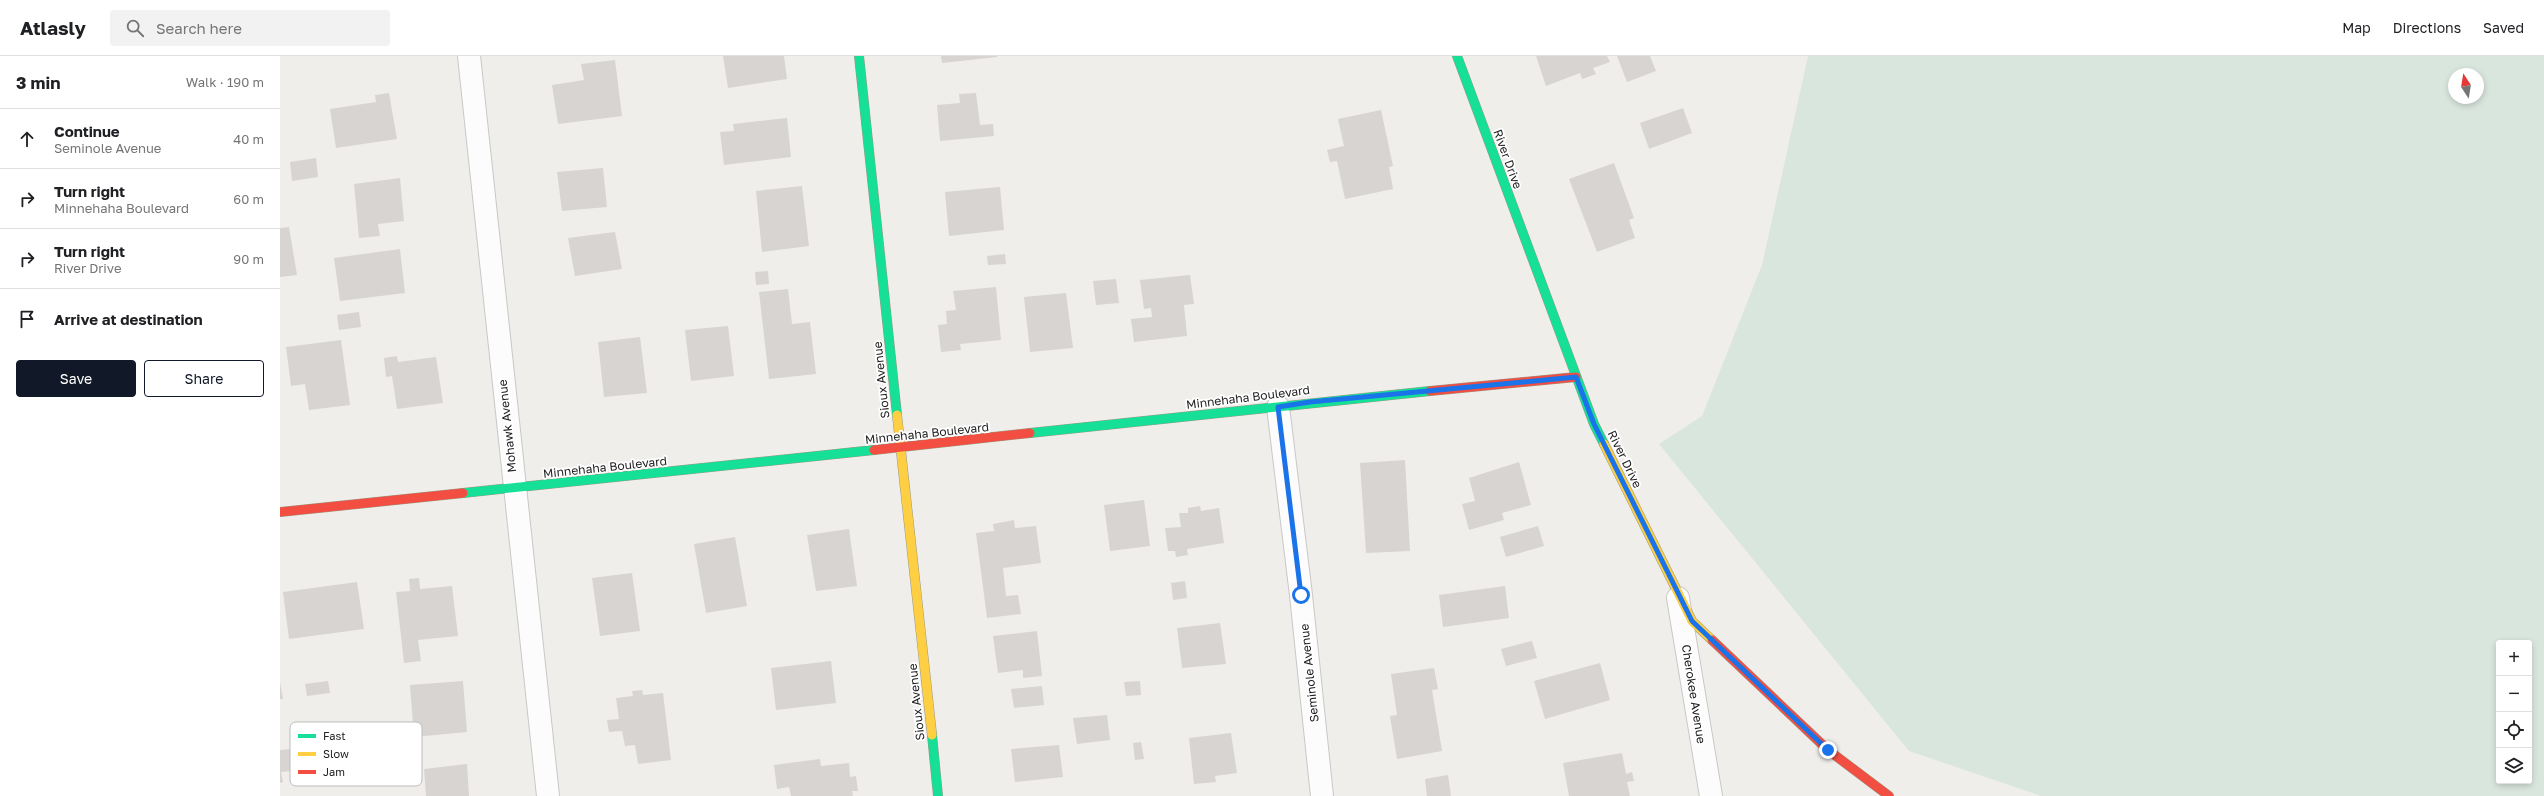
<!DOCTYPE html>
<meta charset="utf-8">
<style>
:root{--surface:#fff;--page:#f2f2f2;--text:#202124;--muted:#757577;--line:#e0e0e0;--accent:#111827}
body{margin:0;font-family:"Golos Text",sans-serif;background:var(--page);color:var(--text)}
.controls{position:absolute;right:12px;bottom:12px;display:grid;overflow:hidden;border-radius:4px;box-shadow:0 2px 6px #0003}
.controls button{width:36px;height:36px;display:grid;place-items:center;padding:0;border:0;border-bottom:1px solid var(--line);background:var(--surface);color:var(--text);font:20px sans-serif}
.compass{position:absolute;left:2168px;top:12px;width:36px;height:36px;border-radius:50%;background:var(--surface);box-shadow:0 2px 6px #0003;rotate:348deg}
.stop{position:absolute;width:12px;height:12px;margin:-9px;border:3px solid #1a73e8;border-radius:50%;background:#fff}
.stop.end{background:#1a73e8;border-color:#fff;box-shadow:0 1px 4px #0008}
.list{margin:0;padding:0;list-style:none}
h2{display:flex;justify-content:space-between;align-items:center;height:52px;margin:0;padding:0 16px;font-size:17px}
h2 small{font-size:13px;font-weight:400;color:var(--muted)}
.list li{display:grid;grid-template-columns:26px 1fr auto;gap:12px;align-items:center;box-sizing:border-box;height:60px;padding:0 16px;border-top:1px solid var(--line)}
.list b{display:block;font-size:15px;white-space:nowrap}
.list p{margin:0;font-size:13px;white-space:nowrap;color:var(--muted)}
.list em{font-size:13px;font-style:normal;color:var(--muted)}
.actions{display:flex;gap:8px;padding:12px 16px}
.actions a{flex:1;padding:9px 0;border:1px solid var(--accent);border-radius:4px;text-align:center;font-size:14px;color:var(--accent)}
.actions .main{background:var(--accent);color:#fff}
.icon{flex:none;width:22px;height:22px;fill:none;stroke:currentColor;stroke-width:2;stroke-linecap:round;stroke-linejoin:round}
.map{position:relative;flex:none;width:2264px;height:740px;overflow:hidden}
header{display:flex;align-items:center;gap:24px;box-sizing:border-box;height:56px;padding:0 20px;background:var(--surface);border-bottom:1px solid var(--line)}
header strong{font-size:19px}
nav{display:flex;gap:22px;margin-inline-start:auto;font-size:14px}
.search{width:280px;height:36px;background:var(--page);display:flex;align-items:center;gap:10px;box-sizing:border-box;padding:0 14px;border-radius:4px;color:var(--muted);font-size:15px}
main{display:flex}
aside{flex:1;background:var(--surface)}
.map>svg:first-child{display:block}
</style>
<header>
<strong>Atlasly</strong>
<div class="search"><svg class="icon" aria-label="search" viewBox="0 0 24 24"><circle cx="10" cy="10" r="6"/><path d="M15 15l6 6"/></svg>Search here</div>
<nav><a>Map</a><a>Directions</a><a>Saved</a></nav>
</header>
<main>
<aside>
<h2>3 min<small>Walk · 190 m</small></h2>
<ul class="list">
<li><svg class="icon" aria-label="ahead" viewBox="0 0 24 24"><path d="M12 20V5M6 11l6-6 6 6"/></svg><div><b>Continue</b><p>Seminole Avenue</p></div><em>40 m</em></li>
<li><svg class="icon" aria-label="right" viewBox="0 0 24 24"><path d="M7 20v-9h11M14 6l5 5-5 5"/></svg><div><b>Turn right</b><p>Minnehaha Boulevard</p></div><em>60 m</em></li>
<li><svg class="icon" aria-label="right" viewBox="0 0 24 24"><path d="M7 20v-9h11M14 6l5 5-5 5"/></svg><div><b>Turn right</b><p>River Drive</p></div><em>90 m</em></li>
<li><svg class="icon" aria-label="arrive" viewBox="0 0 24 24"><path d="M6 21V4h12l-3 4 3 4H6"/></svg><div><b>Arrive at destination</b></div></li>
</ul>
<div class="actions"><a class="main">Save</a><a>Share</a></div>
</aside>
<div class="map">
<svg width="2264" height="740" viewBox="0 0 2264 740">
<rect width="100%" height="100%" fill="#f0eeeb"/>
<!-- wetland -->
<path fill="#d9e6de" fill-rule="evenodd" d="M1528,0h736v740h-503l-132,-45 -250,-307 43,-28 60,-151zM2174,18h24v24h-24zM2219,587h30v138h-30z"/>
<!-- building -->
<path fill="#d7d4d2" d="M443,0h61l3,23 -59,9z
M661,0h56v1l-55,6z
M1256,0h71l3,6 -17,6 3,6 -14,5 -2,-6 -34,13z
M1337,0h33l6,15 -29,11z
M335,4l7,56 -64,8 -6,-39 32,-5 -3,-16z
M109,37l8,46 -61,9 -6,-39 46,-7 -1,-7z
M696,37l4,32 13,-1 1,12 -54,5 -3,-36 23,-2 -1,-9z
M1403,52l9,25 -43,16 -9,-26z
M1101,54l12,56 -4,1 4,22 -48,10 -8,-38 -7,1 -3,-12 17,-4 -6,-27z
M507,62l4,39 -67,8 -4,-33 14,-1 -1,-7z
M36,102l2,19 -26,4 -2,-19z
M1334,107l20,55 -5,2 6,18 -38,14 -28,-73z
M323,112l4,39 -45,4 -5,-39z
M120,122l4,43 -26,3 2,12 -21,2 -5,-54z
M522,130l7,60 -47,6 -6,-61z
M720,131l4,43 -55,6 -4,-44z
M9,171l8,48 -17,2v-49z
M335,176l7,37 -47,7 -7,-38z
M120,193l5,44 -65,8 -6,-43z
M725,198l1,10 -18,1 -1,-9z
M488,215l1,13 -13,1 -1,-13z
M910,219l4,29 -10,1 3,31 -53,6 -3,-23 21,-2 -1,-9 -7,1 -4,-29z
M836,223l3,24 -23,2 -3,-24z
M716,231l5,53 -41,4 1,6 -20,2 -3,-27 9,-1 -1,-13 10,-1 -3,-19z
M508,233l4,35 18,-2 6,52 -47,5 -10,-87z
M786,237l7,55 -43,4 -6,-55z
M79,256l2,15 -22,3 -2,-15z
M448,270l6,50 -43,5 -6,-51z
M360,281l7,56 -43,4 -6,-55z
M61,284l9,65 -41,5 -4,-26 -14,2 -5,-39z
M117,300l1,6 38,-5 7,46 -46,6 -5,-33 -6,1 -2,-19z
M1125,404l5,91 -44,2 -6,-90z
M1239,406l12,43 -29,8 2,7 -35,10 -7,-26 13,-3 -6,-23z
M864,444l6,46 -40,5 -6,-46z
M920,450l1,5 18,-3 5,35 -37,6 1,6 -12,2 -1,-6h-7l-3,-23 16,-1 -2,-14h9v-5z
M734,464l1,8 21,-2 5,37 -38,5 3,28 12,-1 3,19 -34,4 -11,-85 18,-2 -1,-7z
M1258,470l6,20 -38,11 -6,-20z
M569,473l8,57 -41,5 -9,-56z
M455,481l12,69 -41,7 -12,-69z
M352,517l8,58 -40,5 -8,-58z
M139,522l1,11 32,-3 6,50 -40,4 3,21 -17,2 -8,-71 14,-1 -1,-12z
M905,525l2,17 -14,2 -2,-17z
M77,526l7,47 -75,10 -6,-47z
M1225,530l4,32 -66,9 -4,-32z
M940,567l6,41 -44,4 -5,-40z
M757,575l5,45 -19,2v-8l-25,3 -5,-37z
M1252,585l5,17 -31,8 -5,-17z
M551,605l5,42 -60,7 -5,-42z
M1320,607l10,37 -65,19 -11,-38z
M1154,612l4,21 -6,1 10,61 -45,8 -7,-43 7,-1 -6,-41z
M48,625l2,12 -23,3 -2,-12z
M183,625l4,51 -53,5 -4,-52z
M860,625l1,14 -15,1 -2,-14z
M0,626l3,17h-3z
M762,630l2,19 -30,3 -3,-19z
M362,634l1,5 20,-2 8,67 -33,4 -3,-19 -10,1 -3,-15 -13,1 -2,-12 12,-1 -3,-21 17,-2 -1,-5z
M827,659l3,25 -33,4 -4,-26z
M951,677l6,40 -22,3 1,6 -22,2 -5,-46z
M861,686l3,17 -9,1 -2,-17z
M779,689l4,32 -48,5 -4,-33z
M12,693l2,22 -13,1 2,10 -3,1v-33z
M1342,697l4,21 6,-2 2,9 -7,1 3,14h-61l-6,-33z
M540,703l1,7 28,-3 1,14 6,-1 2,15h-6l1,5h-62l-2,-9 -12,2 -3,-24z
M187,708l2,32h-43l-2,-27z
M1168,719l3,21h-24l-2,-17z"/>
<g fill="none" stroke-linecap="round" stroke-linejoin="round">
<!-- street casing -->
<g stroke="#c9c8c7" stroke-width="24">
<path id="street" d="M189,0l79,740
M998,351l23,188 21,201
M1398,542l33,198"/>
</g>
<!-- fast casing -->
<g stroke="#999a82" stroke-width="10">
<path id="fast" d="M579,0l38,359
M1177,0l137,368 10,20
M750,377l400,-42
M183,437l411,-43
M652,679l6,61"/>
</g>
<!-- slow casing -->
<g stroke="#999a82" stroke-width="10">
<path id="slow" d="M617,359l35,320
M1324,388l88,177 20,19"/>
</g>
<!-- jam casing -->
<g stroke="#999a82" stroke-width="10">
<path id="jam" d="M1150,335l146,-14
M594,394l156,-17
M0,456l183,-19
M1432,584l116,110 61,46"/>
</g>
<!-- street -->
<use href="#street" stroke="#fdfcfc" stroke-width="22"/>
<!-- fast -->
<use href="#fast" stroke="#16e098" stroke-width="9"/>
<!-- slow -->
<use href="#slow" stroke="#ffcf43" stroke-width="9"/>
<!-- jam -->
<use href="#jam" stroke="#f24e42" stroke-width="9"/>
</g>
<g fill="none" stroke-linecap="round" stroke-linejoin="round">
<!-- route -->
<path stroke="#1a73e8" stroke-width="5" d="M1021,539l-23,-188 32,-5 266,-25 18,47 98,197 136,129"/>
</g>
<g text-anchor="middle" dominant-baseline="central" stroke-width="3.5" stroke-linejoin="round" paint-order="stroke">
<!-- street labels -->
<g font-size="12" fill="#222" stroke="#fff">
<text transform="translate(1228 103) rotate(70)">River Drive</text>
<text transform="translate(601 324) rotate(-96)">Sioux Avenue</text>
<text transform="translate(968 341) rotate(-7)">Minnehaha Boulevard</text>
<text transform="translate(227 370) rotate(-96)">Mohawk Avenue</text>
<text transform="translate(647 377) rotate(-6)">Minnehaha Boulevard</text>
<text transform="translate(1345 403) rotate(64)">River Drive</text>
<text transform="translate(325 411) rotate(-6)">Minnehaha Boulevard</text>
<text transform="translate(1029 617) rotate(-96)">Seminole Avenue</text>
<text transform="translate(1414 638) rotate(81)">Cherokee Avenue</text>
<text transform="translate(636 646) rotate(-96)">Sioux Avenue</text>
</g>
</g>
<!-- legend -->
<rect x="10" y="666" width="132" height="64" rx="6" fill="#fff" stroke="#bdbdbd" stroke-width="1"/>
<rect x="18" y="678" width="18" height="4" fill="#16e098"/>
<rect x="18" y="696" width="18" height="4" fill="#ffcf43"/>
<rect x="18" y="714" width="18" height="4" fill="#f24e42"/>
<g font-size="11" fill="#222">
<text x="43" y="684">Fast</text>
<text x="43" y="702">Slow</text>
<text x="43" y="720">Jam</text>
</g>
</svg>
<div class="controls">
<button>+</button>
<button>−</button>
<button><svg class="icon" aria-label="locate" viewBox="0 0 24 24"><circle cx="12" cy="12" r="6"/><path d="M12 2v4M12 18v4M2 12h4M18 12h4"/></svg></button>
<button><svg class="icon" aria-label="layers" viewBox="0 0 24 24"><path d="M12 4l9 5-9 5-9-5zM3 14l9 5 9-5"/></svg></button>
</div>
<svg class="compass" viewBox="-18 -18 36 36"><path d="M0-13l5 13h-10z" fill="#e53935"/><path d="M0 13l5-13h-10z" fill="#757577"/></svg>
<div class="stop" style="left:1021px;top:539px"></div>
<div class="stop end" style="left:1548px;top:694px"></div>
</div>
</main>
